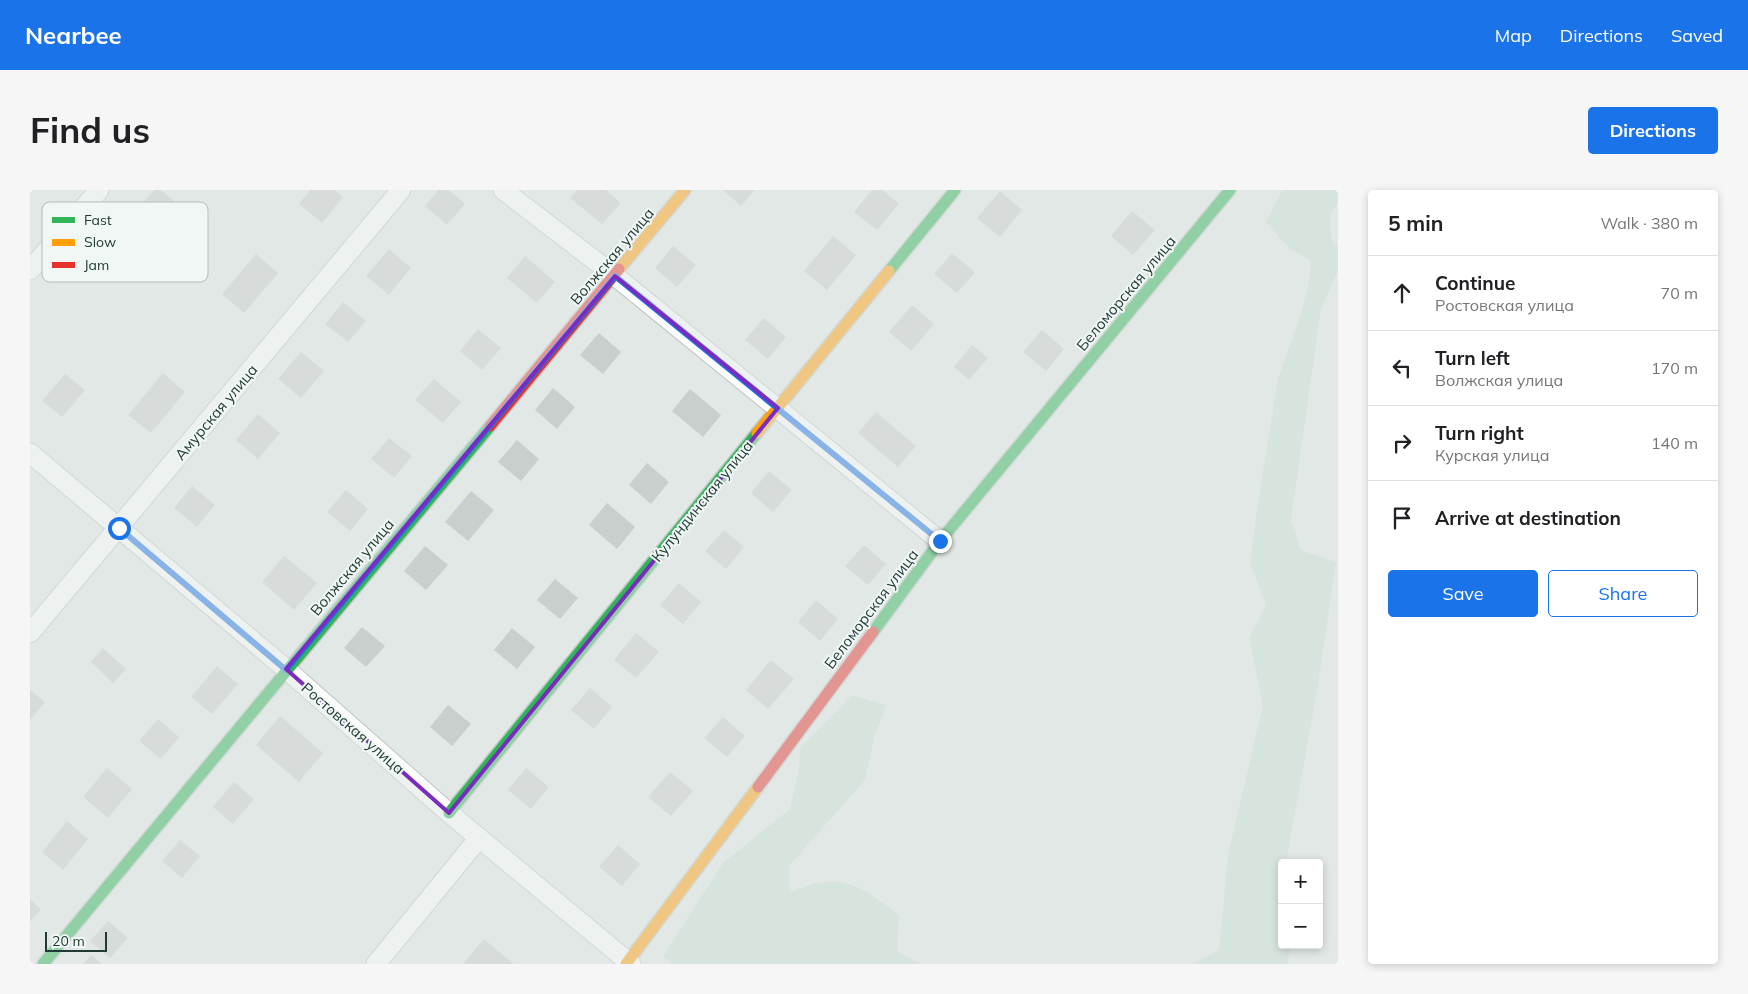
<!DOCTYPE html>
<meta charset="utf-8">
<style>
:root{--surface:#fff;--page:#f6f6f6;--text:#202124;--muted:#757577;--line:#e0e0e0;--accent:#1a73e8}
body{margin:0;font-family:Mulish,sans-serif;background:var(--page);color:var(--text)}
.controls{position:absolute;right:15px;bottom:15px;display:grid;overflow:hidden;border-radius:5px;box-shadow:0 2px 8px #0003}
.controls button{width:45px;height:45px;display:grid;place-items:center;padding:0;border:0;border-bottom:1px solid var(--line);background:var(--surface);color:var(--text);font:25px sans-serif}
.scale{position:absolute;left:15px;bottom:12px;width:62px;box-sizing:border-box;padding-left:5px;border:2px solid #213a36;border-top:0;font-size:14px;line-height:18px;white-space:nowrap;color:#213a36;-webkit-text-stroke:4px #f0f7f4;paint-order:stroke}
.stop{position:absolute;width:15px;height:15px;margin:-11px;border:4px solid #1a73e8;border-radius:50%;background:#fff}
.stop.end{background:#1a73e8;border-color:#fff;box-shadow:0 1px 5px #0008}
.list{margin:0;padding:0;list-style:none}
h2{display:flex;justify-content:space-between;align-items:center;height:65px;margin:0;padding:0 20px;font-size:21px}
h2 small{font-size:16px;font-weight:400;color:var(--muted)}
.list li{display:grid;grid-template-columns:32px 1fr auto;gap:15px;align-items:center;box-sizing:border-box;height:75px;padding:0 20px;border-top:1px solid var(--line)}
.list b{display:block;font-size:19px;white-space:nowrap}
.list p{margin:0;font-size:16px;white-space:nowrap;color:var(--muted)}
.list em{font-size:16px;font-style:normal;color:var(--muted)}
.actions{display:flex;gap:10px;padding:15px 20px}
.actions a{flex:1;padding:11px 0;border:1px solid var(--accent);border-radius:5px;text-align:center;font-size:18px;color:var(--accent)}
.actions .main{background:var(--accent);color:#fff}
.icon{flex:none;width:28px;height:28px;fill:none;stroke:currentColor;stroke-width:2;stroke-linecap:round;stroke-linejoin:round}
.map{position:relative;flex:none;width:1308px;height:774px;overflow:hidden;border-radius:5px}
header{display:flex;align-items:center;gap:30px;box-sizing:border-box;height:70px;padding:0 25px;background:var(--accent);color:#fff}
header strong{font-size:24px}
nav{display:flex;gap:28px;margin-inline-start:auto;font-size:18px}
.intro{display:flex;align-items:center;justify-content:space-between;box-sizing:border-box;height:120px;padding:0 30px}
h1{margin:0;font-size:35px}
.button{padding:12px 22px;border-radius:5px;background:var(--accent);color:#fff;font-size:18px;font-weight:700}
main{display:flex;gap:30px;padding:0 30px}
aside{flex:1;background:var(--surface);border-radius:5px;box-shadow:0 2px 8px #0003}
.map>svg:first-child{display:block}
</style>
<header>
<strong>Nearbee</strong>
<nav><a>Map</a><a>Directions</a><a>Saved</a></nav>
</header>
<div class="intro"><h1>Find us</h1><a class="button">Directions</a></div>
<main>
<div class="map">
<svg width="1308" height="774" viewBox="0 0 1308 774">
<rect width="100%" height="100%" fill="#e2e8e6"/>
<!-- green -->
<path fill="#cbe1d4" d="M1252,0h56v12l-8,13 2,26 6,6v24l-17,38 -30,211 10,30 35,12 -18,123 -32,178h-4l-2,36 2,3v43h9l-4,19h-95l27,-14 9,-95 35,-150 -14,-67 17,-33 -16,-42 8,-61 20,-123 23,-65 8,-32 2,-21 -22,-13 -23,-26z
M822,505l35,10 -12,29 -10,46 -75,85 -1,27c9,-2 19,-8 29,-9 34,-7 55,13 81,32l-2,36 24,13h-249l-9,-8 60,-93 67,-54 9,-40 1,-21z"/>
<!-- building -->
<path fill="#c9cfcd" d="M124,0h7l19,16 -36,41 -22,-19z
M280,0h25l8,7 -21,26 -23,-19z
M408,0h11l16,14 -18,21 -22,-19z
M547,0h29l15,13 -19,21 -32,-26z
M693,0h32l-14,16z
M842,0h10l17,14 -22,26 -23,-18z
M970,1l22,19 -22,27 -23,-19z
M1102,21l23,19 -22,25 -22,-19z
M803,46l23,19 -29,35 -23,-19z
M643,56l23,19 -19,22 -22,-19z
M359,59l22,19 -22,27 -23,-19z
M922,63l23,19 -18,21 -23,-19z
M226,64l22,19 -34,40 -22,-19z
M495,66l30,26 -18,21 -30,-25z
M313,112l23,19 -18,21 -23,-18z
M882,115l22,19 -23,27 -22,-19z
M734,128l22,19 -18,22 -23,-19z
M448,139l23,19 -19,22 -22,-19z
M1012,140l22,19 -18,22 -23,-19z
M569,143l22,19 -18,22 -23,-19z
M942,155l16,13 -19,22 -15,-13z
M271,162l23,19 -23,27 -23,-19z
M133,183l22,19 -34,41 -23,-18z
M35,184l20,16 -23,27 -20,-16z
M404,189l27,23 -18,21 -28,-23z
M523,198l22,19 -18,22 -22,-19z
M660,199l31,26 -18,22 -31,-26z
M846,222l40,34 -18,21 -40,-34z
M228,224l22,19 -22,26 -22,-19z
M359,248l23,18 -18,22 -23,-19z
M487,250l22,19 -18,22 -23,-19z
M617,273l22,19 -18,22 -22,-19z
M739,281l23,19 -19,22 -22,-19z
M162,296l23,19 -18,22 -23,-19z
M316,300l22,19 -18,22 -23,-19z
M441,301l23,19 -26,31 -23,-19z
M577,313l28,24 -18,22 -28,-24z
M694,340l20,17 -18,22 -21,-18z
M834,355l22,19 -18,21 -23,-19z
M395,356l23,19 -22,25 -22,-19z
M254,366l33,27 -23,27 -32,-28z
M525,389l23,19 -18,21 -23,-19z
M649,393l22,19 -18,22 -23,-19z
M786,410l22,19 -18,22 -22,-19z
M332,437l23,19 -19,21 -22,-19z
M482,438l23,19 -18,22 -23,-19z
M606,443l23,19 -23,26 -22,-18z
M73,458l23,21 -13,14 -22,-21z
M741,470l23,19 -26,30 -22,-19z
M187,476l21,18 -26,30 -21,-17z
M560,498l22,19 -18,22 -23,-19z
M0,500l15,12 -15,18z
M418,515l23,19 -19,22 -22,-19z
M250,526l43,37 -24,29 -43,-37z
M693,527l22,19 -18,21 -23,-19z
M128,529l21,18 -18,22 -22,-18z
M77,578l25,21 -24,29 -25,-21z
M496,578l23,19 -18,22 -23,-19z
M640,582l23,19 -22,25 -23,-19z
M204,592l20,17 -21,25 -20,-17z
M37,631l21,18 -25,31 -21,-18z
M150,650l20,16 -18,22 -20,-17z
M588,655l22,19 -18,22 -23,-19z
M0,709l11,10 -11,13z
M78,731l20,17 -18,20 -20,-17z
M454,749l30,25h-51z
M61,765l11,9h-19z"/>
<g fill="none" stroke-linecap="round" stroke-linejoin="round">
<!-- street casing -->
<g stroke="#bfc5c3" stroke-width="21">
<path id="street" d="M473,0l112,86 325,265
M0,80l69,-80
M0,263l256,216 163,144 182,151
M0,443l371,-443
M346,774l103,-126"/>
</g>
<!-- fast casing -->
<g stroke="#bec6c3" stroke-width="14">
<path id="fast" d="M859,81l66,-81
M843,442l67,-91 290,-351
M419,623l308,-380
M13,774l447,-538"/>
</g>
<!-- slow casing -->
<g stroke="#bec6c3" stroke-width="14">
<path id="slow" d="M589,79l66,-79
M727,243l132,-162
M596,774l132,-177"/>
</g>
<!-- jam casing -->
<g stroke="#bec6c3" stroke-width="14">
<path id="jam" d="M460,236l129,-157
M728,597l115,-155"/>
</g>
<!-- street -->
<use href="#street" stroke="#fbfcfb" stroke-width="19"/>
<!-- fast -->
<use href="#fast" stroke="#30b455" stroke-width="11"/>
<!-- slow -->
<use href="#slow" stroke="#ff9f0a" stroke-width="11"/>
<!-- jam -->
<use href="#jam" stroke="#e5322d" stroke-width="11"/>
</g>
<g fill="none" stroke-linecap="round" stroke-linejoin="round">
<!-- route -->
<path stroke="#1a73e8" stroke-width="6" d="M89,338l167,142 329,-394 325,265"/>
</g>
<!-- marked area -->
<path d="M0 0H1308V774H0ZM585,86l163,132 -329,405 -163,-144z" fill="#e2e8e6" fill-opacity=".55" fill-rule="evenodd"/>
<path fill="none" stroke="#7b2cbf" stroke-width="4" stroke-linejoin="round" d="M585,86l163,132 -329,405 -163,-144z"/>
<g text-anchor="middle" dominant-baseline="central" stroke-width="4" stroke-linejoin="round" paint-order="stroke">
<!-- street labels -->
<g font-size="15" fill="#213a36" stroke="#f0f7f4">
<text transform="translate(582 66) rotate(-50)">Волжская улица</text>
<text transform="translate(1096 103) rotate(-50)">Беломорская улица</text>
<text transform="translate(186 222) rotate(-50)">Амурская улица</text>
<text transform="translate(672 311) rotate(-51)">Кулундинская улица</text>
<text transform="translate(322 377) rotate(-50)">Волжская улица</text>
<text transform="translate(841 419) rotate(-53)">Беломорская улица</text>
<text transform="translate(323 538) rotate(41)">Ростовская улица</text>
</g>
</g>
<!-- legend -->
<rect x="12" y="12" width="166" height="80" rx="8" fill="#f0f7f4" stroke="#b2bebb" stroke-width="1"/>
<rect x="22" y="27" width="23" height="6" fill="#30b455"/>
<rect x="22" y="49" width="23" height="7" fill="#ff9f0a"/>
<rect x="22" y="72" width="23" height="6" fill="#e5322d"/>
<g font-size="14" fill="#213a36">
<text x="54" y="35">Fast</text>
<text x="54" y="57">Slow</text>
<text x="54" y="80">Jam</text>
</g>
</svg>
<div class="controls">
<button>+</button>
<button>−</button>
</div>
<div class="scale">20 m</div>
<div class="stop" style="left:89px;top:338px"></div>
<div class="stop end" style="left:910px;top:351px"></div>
</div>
<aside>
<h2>5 min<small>Walk · 380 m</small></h2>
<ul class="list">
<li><svg class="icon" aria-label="ahead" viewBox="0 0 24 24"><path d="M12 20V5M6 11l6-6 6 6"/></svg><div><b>Continue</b><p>Ростовская улица</p></div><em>70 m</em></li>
<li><svg class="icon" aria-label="left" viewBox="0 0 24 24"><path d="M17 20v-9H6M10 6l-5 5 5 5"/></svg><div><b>Turn left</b><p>Волжская улица</p></div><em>170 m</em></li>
<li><svg class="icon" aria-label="right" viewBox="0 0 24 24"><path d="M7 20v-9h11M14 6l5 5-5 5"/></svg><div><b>Turn right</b><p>Курская улица</p></div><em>140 m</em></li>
<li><svg class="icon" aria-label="arrive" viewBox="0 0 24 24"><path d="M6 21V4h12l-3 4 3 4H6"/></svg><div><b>Arrive at destination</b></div></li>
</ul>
<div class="actions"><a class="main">Save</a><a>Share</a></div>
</aside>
</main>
